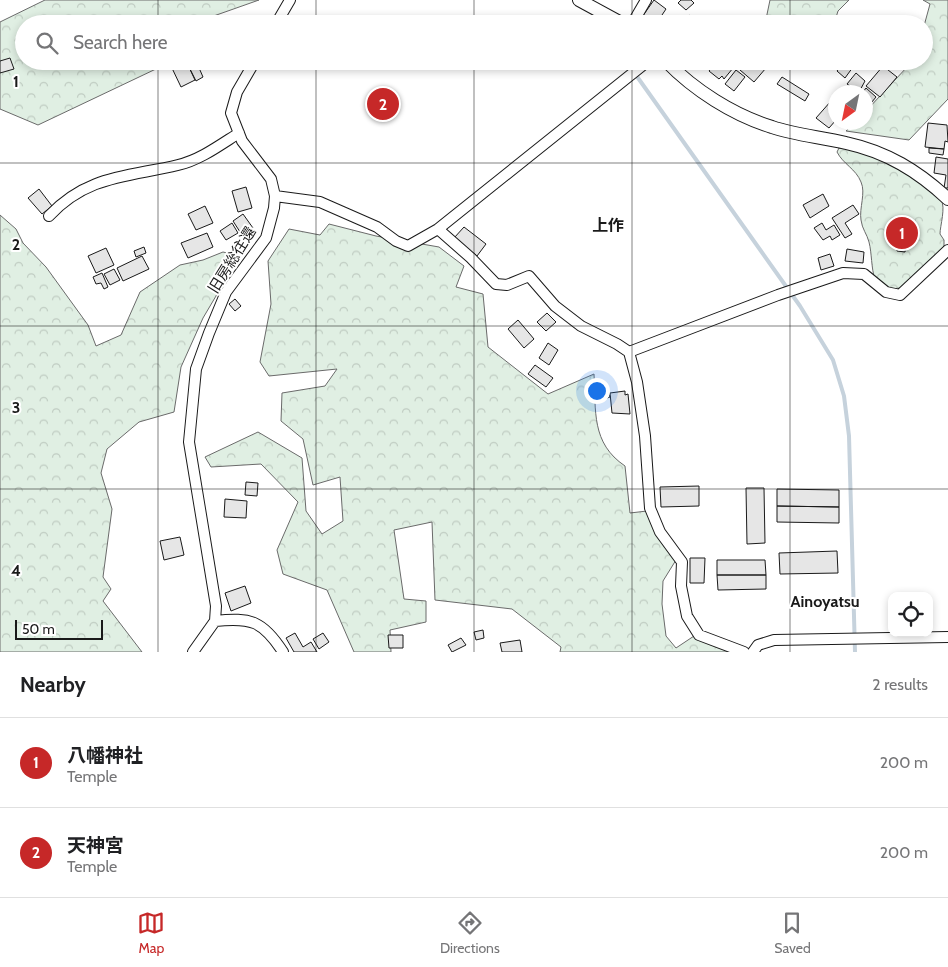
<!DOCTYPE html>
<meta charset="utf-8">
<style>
:root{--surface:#fff;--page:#f2f2f2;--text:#202124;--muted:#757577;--line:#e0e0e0;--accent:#c62828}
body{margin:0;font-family:Cabin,"Noto Sans JP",sans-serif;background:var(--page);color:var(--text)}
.controls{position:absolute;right:15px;bottom:15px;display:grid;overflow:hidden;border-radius:10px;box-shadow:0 2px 8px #0003}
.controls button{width:45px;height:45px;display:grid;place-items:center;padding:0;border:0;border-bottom:1px solid var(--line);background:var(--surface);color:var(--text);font:25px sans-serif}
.compass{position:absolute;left:828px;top:85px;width:45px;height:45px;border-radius:50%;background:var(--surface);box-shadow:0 2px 8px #0003;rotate:213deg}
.scale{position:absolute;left:15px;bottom:12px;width:88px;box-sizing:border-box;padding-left:5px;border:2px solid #1a1a1a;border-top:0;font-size:14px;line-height:18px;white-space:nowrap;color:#1a1a1a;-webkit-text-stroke:4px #fff;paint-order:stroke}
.you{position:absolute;left:596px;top:390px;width:18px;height:18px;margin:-12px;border:4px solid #fff;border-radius:50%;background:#1a73e8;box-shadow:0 0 0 8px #1a73e833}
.badge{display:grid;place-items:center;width:32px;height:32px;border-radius:50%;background:var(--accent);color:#fff;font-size:16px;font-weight:700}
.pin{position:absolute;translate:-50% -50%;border:2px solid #fff;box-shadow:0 1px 5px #0006}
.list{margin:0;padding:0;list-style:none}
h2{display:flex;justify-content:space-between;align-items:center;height:65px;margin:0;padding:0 20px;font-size:21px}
h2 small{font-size:16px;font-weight:400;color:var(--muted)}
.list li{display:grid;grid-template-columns:32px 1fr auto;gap:15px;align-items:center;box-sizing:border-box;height:90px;padding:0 20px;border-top:1px solid var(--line)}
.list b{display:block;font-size:19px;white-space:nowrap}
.list p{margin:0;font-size:16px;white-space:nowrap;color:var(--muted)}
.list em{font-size:16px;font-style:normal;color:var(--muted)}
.icon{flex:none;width:28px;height:28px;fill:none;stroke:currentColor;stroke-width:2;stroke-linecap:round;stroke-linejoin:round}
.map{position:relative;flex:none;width:948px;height:652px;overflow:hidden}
.search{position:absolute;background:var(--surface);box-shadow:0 2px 8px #0003;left:15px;right:15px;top:15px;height:55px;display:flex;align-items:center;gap:12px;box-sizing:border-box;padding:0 18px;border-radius:28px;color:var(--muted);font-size:19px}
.sheet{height:245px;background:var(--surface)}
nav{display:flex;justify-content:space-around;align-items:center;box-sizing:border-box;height:70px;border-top:1px solid var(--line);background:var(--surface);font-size:14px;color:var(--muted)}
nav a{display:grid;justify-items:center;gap:2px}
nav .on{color:var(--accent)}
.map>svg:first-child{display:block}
</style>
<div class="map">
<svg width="948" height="652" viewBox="0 0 948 652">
<defs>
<pattern id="forest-crowns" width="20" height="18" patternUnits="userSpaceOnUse" patternTransform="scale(1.25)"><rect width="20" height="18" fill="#e0efe3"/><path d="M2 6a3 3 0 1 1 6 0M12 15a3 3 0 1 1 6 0" fill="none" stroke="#c0ccc2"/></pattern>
</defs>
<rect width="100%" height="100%" fill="#fff"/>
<!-- forest -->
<path fill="url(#forest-crowns)" stroke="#6a6a6a" d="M45,0h214l-68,24h-167v37h136l-2,7 -120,57 -38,-16v-87z
M770,0h79l-11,11 -4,13h-69z
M923,0h25v99l-39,41 -63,-9 8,-8 12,-1v-11l42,-45 -2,-5h18v-35l6,-22z
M839,148c6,0 13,0 19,2 18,5 72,36 83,50 5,7 -1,26 -1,34l4,6v12l-43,36 -12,1 -14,-9c-4,-13 -3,-26 -6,-38 -2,-8 -7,-13 -8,-22 -2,-12 5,-27 0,-38 -5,-13 -18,-18 -24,-30z
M0,215l16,14 7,14 23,24 42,58 8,21 25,-11 19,-43 40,-27 23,-5 20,-8 8,2 -15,42 -13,22 -22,49 -7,45 -35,10 -32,27 -6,24 11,36 -9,68 8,12 -8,12 39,51h-142z
M329,224l47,12 63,11 25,19 -8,21 27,7 5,53 60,47 46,-20c2,37 -3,69 31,92l5,47 17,-2 29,49 -13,21 -1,23 4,32 10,12 18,-12 37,16h-171l1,-5 -49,-38 -77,-9 -3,-78 -38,8 10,69 22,2v21l-36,8 1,22h-37l-27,-62 -44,-16 -6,-24 21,-48 -37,-38 -50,3 -6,-10 53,-25 44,26 4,53 16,23 21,-13 -3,-44 -27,8 -10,-46 -22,-18 1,-28 43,-7 12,-17 -68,7 -9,-14 11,-58 -3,-43 21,-32 31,6z"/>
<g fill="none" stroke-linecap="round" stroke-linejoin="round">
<!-- stream -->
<path stroke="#c6d2dc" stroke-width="4" d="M626,61l174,245 33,54 11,36 5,40 6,216"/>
</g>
<!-- building -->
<path fill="#e6e6e6" stroke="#1a1a1a" d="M654,0l12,9 -10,15h-4l-10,-7z
M681,0h10l3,3 -8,7 -8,-7z
M689,15l11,9h-18z
M10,58l4,11 -14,4v-12z
M181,61h5l9,19 -14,7 -10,-21z
M186,61h10l7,16 -7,4z
M717,61h20l1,1 -14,17 -2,-3 -3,3 -10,-8z
M748,61h10l8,7 -12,14 -14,-12z
M845,61l8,6 -8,11 -8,-7z
M883,66l14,11 -17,20 -14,-11z
M736,70l9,7 -11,14 -9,-7z
M856,73l9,8 -6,11 -12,-8z
M782,77l27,17 -4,7 -28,-17z
M866,88l10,9 -9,11 -1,-16h-3z
M831,101l5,4v15l-7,8 -13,-10z
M928,123l19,2 1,17 -3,-1 -1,8 -19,-2z
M929,148l15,1 -1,6 -14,-2z
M936,157l12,2v29h-4l2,-13 -12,-2z
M246,187l6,21 -14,4 -6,-21z
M39,189l13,17 -10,8 -14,-16z
M823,194l6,12 -19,12 -7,-13z
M853,205l6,9 -14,9 7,11 -7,4 -13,-20z
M205,206l8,17 -17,7 -8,-16z
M243,214l10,14 -11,7 -9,-14z
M232,223l6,10 -12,7 -6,-9z
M822,223l4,7 8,-5 6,10 -8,5 -2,-4 -7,4 -9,-12z
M464,227l22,17 -9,12 -23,-18z
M896,227l12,1 -1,12 -11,-1z
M207,233l6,14 -25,11 -7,-15z
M897,242h9l-1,10 -8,-1z
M144,247l2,6 -10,4 -2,-6z
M106,248l8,17 -18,8 -8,-17z
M847,249l17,3 -1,11 -18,-2z
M830,254l4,12 -13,4 -3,-12z
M142,256l7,13 -26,12 -6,-13z
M114,269l6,11 -10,5 -6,-11z
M102,273l6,14 -4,2 -3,-6 -5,1 -3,-7z
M235,299l6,7 -6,5 -6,-7z
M547,313l9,9 -10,9 -9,-9z
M518,320l16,19 -10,9 -16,-19z
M548,343l10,7 -9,15 -10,-7z
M535,365l18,13 -7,9 -18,-13z
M606,383l4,14 -11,4 -4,-15z
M625,391v4l3,-1 2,20 -18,-1 -2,-20z
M246,482l12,1 -1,13 -12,-1z
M699,486v20l-38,1 -1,-20z
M746,488h18l1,55 -18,1z
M777,489l62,1v17l-62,-1z
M225,499l22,2 -1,17 -22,-1z
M777,506l62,1v16l-62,-1z
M180,537l4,18 -20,5 -4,-19z
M837,551l1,22 -58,1 -1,-21z
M690,558h15l-1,25h-14z
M717,560h48l1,15h-49z
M717,575h49v14l-48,1z
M245,586l6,17 -20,8 -6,-18z
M483,630l1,8 -8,2 -2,-8z
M295,633l8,14 8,-5 6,10h-23l-8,-14z
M323,633l6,9 -10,7 -6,-10z
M388,635h15v13h-14z
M461,638l5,7 -14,7 -4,-7z
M520,640l2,12h-20l-2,-9z"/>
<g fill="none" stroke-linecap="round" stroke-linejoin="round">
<!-- minor casing -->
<g stroke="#1a1a1a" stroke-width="12">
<path id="minor" d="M276,24l14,-24
M632,24l14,-24
M275,196l45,6 57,25 19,14 12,5 30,-17 210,-168
M49,216c38,-41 79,-39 129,-51 22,-5 42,-20 61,-32
M438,229l33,29 25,26 11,1 22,-9 26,30 26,20 36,18 12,8 8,30 8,54 5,72 10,24 22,30 -1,24 6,30 12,19 45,17
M629,352l149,-57 65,-22 21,1 22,18 14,3 48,-45
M215,621c36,-4 48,0 68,31
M193,652l22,-31 1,-15 -27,-164 7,-73 13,-36 17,-41 40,-54 8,-30 1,-12 -4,-17 -29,-38 -11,-28 6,-21 18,-31
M753,652l5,-7 16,-5 174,-3"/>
</g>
<!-- tertiary casing -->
<g stroke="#1a1a1a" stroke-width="14">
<path id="tertiary" d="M579,0l44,24
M666,61c28,29 67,54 106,66 23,8 50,10 74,16 41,9 72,28 102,56"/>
</g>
<!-- minor -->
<use href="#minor" stroke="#fff" stroke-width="10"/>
<!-- tertiary -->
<use href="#tertiary" stroke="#fff" stroke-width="12"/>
</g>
<!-- grid -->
<path fill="none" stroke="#1a1a1a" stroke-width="1" stroke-opacity="0.55" d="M158,0v24M316,0v24M474,0v24M632,0v24M790,0v24M158,61v591M316,61v591M474,61v591M632,61v591M790,61v591M0,163h948M0,326h948M0,489h948"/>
<g text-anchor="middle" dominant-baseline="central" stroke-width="4" stroke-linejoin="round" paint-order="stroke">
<!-- street labels -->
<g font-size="15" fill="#1a1a1a" stroke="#fff">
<text transform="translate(232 260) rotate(-58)">旧房総往還</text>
</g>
<!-- neighbourhood labels -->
<g font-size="16" font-weight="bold" fill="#1a1a1a" stroke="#fff">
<text x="608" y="225">上作</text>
<text x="825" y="601">Ainoyatsu</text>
</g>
</g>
<g font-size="16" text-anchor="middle" font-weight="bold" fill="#1a1a1a" stroke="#fff" stroke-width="4" stroke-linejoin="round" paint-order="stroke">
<text x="16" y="87">1</text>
<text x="16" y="250">2</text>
<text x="16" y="413">3</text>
<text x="16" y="576">4</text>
</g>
</svg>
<div class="controls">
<button><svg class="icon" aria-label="locate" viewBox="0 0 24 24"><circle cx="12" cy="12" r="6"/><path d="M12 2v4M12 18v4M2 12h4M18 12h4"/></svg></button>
</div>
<svg class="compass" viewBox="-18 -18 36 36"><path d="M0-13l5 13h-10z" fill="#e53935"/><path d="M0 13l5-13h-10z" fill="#757577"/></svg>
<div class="scale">50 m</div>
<div class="you"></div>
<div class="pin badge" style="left:902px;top:233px">1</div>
<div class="pin badge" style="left:383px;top:104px">2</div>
<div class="search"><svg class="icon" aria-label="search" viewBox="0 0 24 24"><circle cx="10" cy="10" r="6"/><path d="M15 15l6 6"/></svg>Search here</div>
</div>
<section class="sheet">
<h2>Nearby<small>2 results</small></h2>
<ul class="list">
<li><span class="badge">1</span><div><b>八幡神社</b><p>Temple</p></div><em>200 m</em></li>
<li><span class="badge">2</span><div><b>天神宮</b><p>Temple</p></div><em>200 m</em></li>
</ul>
</section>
<nav>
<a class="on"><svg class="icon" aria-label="map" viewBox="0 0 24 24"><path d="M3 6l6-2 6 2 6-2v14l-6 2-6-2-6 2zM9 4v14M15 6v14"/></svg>Map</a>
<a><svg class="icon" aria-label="directions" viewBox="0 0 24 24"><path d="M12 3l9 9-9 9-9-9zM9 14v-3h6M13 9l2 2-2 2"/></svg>Directions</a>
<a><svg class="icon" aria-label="saved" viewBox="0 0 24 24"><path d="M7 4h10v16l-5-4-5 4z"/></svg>Saved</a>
</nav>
